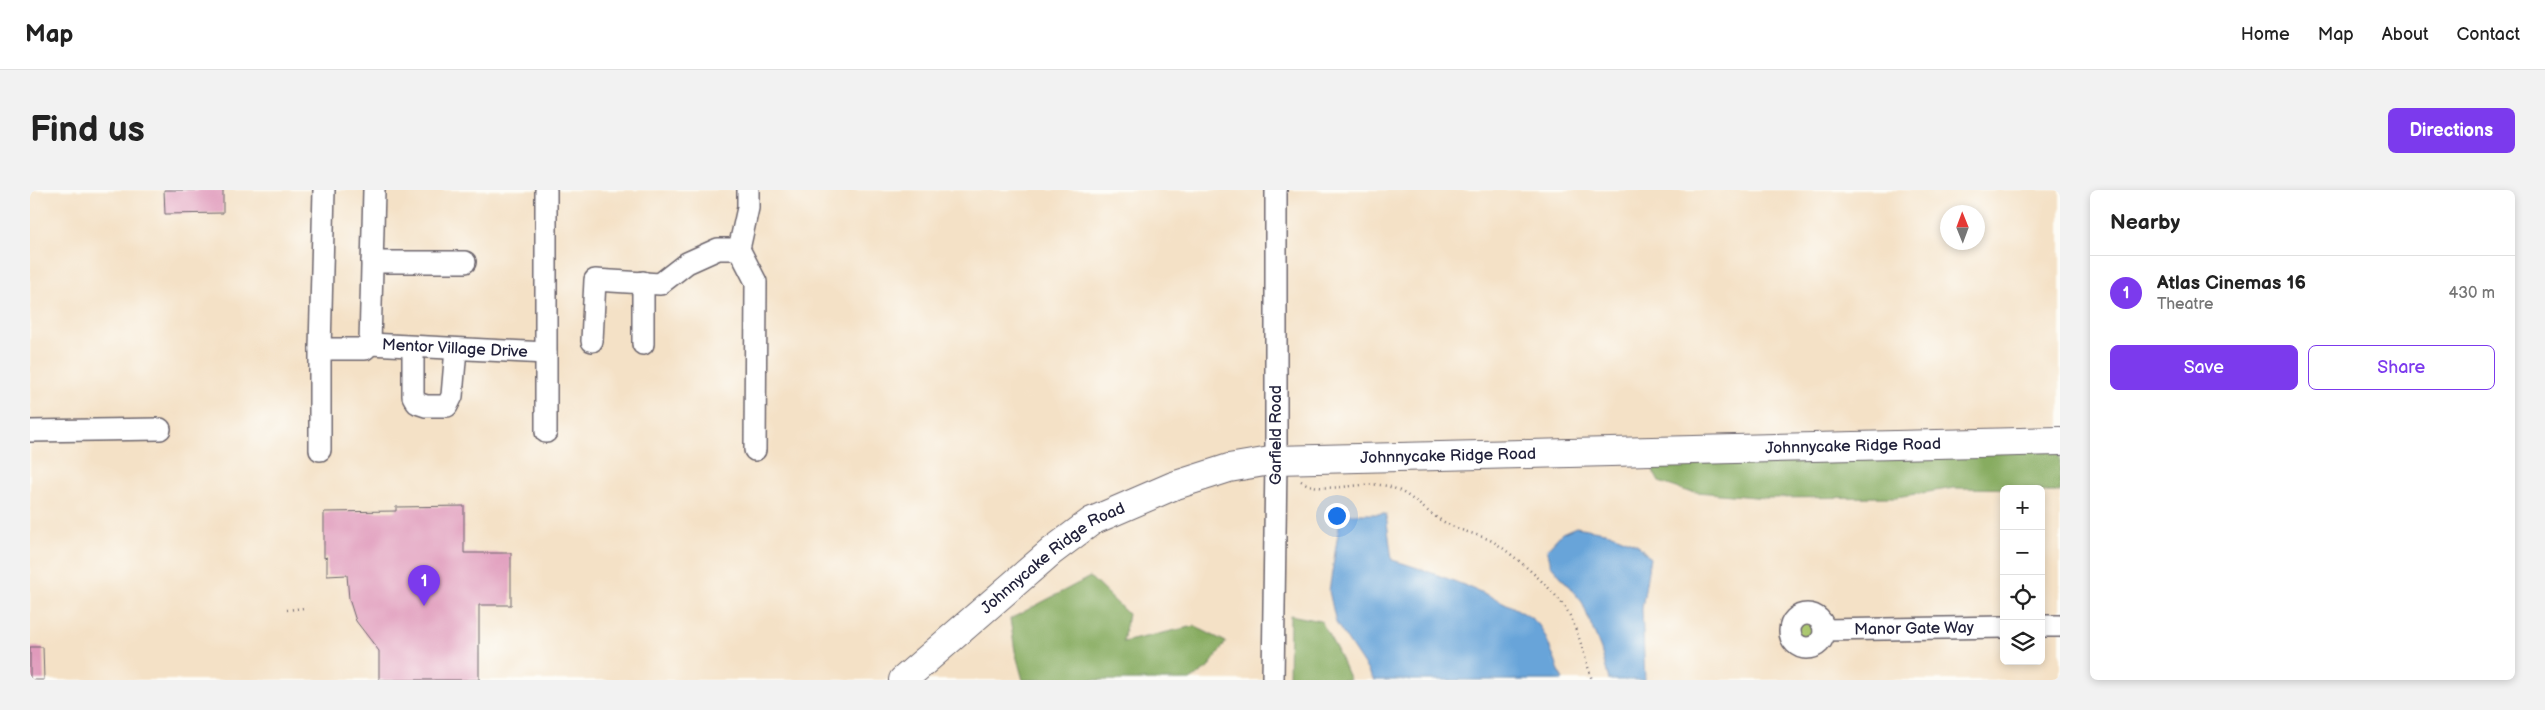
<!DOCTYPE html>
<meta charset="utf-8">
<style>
:root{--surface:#fff;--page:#f2f2f2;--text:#222;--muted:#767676;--line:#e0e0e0;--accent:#7c3aed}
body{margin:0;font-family:"Balsamiq Sans",sans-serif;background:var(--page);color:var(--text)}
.controls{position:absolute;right:15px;bottom:15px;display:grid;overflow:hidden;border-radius:8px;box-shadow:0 2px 8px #0003}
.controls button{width:45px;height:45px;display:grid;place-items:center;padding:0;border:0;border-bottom:1px solid var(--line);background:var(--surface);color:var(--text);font:25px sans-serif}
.compass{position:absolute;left:1910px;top:15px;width:45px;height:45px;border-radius:50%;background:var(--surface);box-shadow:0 2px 8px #0003;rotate:359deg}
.you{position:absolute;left:1306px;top:325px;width:18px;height:18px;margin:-12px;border:4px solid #fff;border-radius:50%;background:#1a73e8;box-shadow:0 0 0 8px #1a73e833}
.badge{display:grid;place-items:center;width:32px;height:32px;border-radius:50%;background:var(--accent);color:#fff;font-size:16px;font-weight:700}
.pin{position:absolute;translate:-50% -41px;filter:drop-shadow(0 1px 2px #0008)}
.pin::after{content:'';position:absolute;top:26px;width:18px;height:15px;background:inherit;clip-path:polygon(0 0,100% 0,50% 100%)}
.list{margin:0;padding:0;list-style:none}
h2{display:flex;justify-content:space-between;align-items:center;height:65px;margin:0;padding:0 20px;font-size:21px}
h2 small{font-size:16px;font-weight:400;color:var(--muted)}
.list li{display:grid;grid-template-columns:32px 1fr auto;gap:15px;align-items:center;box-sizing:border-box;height:75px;padding:0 20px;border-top:1px solid var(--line)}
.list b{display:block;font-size:19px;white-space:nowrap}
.list p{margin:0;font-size:16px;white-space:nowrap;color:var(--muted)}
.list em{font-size:16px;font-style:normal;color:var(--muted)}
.actions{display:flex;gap:10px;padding:15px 20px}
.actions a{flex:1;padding:11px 0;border:1px solid var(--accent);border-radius:8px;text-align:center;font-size:18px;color:var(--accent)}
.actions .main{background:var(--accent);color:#fff}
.icon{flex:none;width:28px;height:28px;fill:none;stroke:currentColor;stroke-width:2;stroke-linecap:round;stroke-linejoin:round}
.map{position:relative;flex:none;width:2030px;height:490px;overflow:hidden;border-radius:8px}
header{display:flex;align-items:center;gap:30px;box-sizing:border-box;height:70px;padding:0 25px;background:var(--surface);border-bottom:1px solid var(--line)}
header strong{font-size:24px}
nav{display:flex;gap:28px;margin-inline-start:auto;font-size:18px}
.intro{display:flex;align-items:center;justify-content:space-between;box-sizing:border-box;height:120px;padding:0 30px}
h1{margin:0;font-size:35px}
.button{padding:12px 22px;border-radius:8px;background:var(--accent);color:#fff;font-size:18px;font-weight:700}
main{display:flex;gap:30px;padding:0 30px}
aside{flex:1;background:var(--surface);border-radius:8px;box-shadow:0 2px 8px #0003}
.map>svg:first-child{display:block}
</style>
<header>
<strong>Map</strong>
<nav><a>Home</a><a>Map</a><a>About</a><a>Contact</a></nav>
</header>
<div class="intro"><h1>Find us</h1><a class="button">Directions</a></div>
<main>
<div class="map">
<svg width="2030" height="490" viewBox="0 0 2030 490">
<rect width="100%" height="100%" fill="#fdfcf7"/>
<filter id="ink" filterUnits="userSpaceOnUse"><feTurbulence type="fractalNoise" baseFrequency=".02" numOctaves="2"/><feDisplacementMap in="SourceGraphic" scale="10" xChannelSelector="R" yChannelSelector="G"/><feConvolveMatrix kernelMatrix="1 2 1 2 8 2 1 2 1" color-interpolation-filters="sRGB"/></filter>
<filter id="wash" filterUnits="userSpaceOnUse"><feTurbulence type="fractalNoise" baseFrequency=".0096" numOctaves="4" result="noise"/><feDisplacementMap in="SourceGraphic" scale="20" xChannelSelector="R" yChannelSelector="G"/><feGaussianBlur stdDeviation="1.12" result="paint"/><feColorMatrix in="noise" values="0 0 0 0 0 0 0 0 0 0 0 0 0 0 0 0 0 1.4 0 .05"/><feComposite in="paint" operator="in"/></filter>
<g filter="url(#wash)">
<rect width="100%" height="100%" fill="#f4e1c6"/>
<!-- green -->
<path fill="#aac76d" stroke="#667454" d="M1767 440a10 10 0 1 1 20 0a10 10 0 1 1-20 0Z"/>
<!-- forest -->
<path fill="#87ac60" stroke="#54674e" d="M2030,261v41h-19v-3l-87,-1 -58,9 -130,1 -80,-7 -27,-9 -5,-9 -2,-18z
M1060,387l38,37 -5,28 71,-16 32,16 -18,26 -18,12h-167l-8,-29 -5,-32z
M1260,425l31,6 16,29 13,30h-61z"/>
<!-- water -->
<path fill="#68a4d9" stroke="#45638a" d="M1311,324h45l6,46c30,8 127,43 146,64 10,13 18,41 25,56h-189l-38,-57 -7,-32z
M1546,337l34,6 27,11 13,14 -8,51 3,71h-36l-8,-30 -19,-48 -31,-37 -4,-16 15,-16z"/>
<g id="blocks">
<!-- building -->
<path fill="#e09abb" d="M134,0h59v23l-58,1z
M434,316v47h47v52h-32v75h-100v-29l-23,-30 -7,-22 -2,-24 -20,1v-19l-3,1v-46l72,-1v-4z
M0,457h13l1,33h-14z"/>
</g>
</g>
<g filter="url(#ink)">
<use href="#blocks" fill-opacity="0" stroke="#6c656c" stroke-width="1"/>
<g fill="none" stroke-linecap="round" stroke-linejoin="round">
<!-- minor casing -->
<g stroke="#6c656c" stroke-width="24">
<g id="minor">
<path d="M294,0l-4,159h45l5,-5"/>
<path d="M516,0v242"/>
<path d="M709,59l9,-41v-18"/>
<path d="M342,72h93"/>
<path d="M562,151l3,-61 65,4 27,-21 31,-14h21l17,33 -1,168"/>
<path id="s1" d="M340,154l176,9"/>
<path d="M340,154l4,-154"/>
<path d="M613,154v-62"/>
<path d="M383,157v49l4,7 9,3h21l5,-10 4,-47"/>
<path d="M0,241l130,-2"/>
<path d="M290,260v-101"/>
<circle cx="1777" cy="441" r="17"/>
<path d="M2011,436h19"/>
<path id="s2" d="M1794,440l180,-3"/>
<path id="s3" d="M1243,490l3,-220v-270"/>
</g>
</g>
<!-- major casing -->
<g stroke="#6c656c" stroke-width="30">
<g id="major">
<path id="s4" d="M873,490l149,-129 40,-30 81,-35 56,-18 47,-8 784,-19"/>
</g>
</g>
<!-- path -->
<path stroke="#6c656c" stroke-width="2.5" stroke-dasharray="1 4" stroke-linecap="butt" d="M1271,291c24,15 59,-1 86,5 24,6 39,28 61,38 14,8 31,10 46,18 20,13 62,49 74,70 11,21 17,46 24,68
M257,420l17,-2"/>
<!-- minor -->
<use href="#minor" stroke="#fff" stroke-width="21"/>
<!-- major -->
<use href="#major" stroke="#fff" stroke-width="28"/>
</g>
</g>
<g text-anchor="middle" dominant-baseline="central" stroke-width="5" stroke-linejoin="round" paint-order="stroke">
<!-- street labels -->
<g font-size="16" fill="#22223b" stroke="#fdfcf7">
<text stroke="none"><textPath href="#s1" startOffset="85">Mentor Village Drive</textPath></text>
<text stroke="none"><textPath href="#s3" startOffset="245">Garfield Road</textPath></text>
<text stroke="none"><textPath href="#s4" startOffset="1019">Johnnycake Ridge Road</textPath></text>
<text stroke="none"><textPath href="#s4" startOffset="614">Johnnycake Ridge Road</textPath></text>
<text stroke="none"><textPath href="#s4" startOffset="194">Johnnycake Ridge Road</textPath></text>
<text stroke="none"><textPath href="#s2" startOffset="90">Manor Gate Way</textPath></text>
</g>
</g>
</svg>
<div class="controls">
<button>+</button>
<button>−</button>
<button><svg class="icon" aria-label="locate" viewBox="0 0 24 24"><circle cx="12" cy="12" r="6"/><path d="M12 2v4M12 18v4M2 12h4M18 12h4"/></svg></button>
<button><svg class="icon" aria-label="layers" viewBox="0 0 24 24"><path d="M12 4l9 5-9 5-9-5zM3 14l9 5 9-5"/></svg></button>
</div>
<svg class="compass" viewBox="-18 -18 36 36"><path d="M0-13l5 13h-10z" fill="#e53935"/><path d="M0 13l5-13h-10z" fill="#767676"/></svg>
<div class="you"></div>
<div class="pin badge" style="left:394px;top:416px">1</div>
</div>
<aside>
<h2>Nearby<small></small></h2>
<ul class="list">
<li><span class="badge">1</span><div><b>Atlas Cinemas 16</b><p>Theatre</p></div><em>430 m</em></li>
</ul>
<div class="actions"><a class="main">Save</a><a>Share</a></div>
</aside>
</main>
